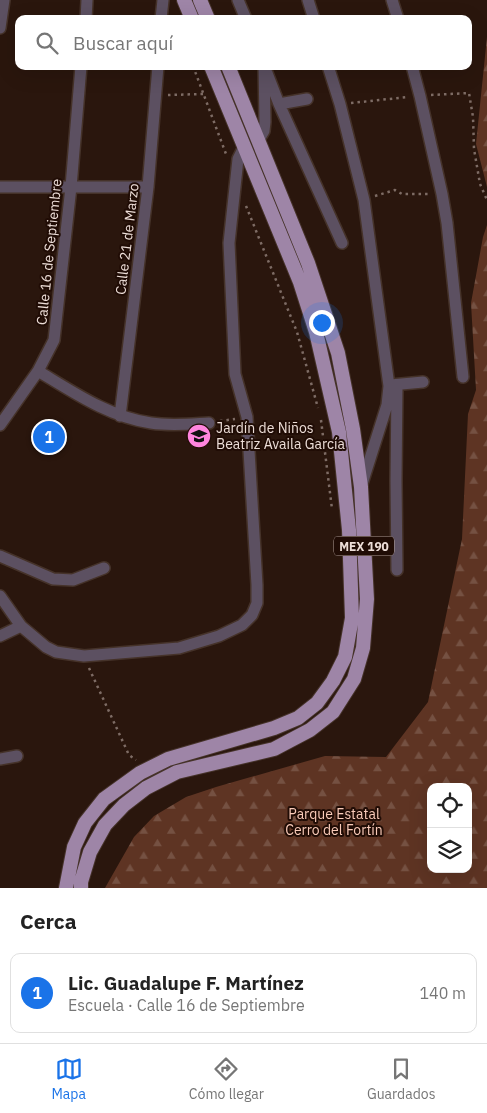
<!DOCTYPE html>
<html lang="es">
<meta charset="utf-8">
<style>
:root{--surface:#fff;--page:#f6f6f6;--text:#222;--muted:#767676;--line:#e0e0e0;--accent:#1a73e8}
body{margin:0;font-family:"IBM Plex Sans",sans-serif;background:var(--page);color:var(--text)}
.controls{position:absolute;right:15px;bottom:15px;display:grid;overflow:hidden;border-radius:10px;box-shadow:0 5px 20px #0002}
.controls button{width:45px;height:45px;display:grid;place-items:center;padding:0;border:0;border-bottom:1px solid var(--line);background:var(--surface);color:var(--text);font:25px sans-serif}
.you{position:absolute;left:321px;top:322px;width:18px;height:18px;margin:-12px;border:4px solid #fff;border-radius:50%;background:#1a73e8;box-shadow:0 0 0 8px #1a73e833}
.badge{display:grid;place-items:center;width:32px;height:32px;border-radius:50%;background:var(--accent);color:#fff;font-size:16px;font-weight:700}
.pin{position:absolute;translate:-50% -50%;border:2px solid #fff;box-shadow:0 1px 5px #0006}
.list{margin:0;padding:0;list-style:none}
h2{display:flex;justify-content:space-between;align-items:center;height:65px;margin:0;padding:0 20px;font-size:21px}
h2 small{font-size:16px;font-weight:400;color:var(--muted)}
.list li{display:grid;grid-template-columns:32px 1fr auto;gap:15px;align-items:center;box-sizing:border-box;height:80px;margin:0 10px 10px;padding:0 10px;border:1px solid var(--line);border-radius:10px}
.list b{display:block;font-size:19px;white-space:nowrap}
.list p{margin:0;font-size:16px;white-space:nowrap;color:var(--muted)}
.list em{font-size:16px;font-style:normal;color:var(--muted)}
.icon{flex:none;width:28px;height:28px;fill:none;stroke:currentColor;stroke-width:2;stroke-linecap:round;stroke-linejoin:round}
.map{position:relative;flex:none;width:487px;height:888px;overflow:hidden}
.search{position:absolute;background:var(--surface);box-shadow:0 5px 20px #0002;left:15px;right:15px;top:15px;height:55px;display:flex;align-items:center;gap:12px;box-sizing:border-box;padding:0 18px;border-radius:10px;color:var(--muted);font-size:19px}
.sheet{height:155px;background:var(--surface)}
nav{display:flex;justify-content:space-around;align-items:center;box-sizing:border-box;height:70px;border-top:1px solid var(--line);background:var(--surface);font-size:14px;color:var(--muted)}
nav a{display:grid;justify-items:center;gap:2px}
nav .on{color:var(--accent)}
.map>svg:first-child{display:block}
</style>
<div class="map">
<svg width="487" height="888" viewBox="0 0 487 888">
<defs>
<pattern id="forest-firs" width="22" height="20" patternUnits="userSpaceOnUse" patternTransform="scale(1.25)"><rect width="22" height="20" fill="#5e3423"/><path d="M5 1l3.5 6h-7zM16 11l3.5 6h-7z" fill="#755142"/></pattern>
</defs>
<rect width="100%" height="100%" fill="#2a160d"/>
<!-- forest -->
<path fill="url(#forest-firs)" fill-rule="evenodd" d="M487,37v150l-11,-43z
M487,225v663h-382l29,-51 20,-21 32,-19 30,-10 109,-31 61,1 42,-55 34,-163 6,-125 8,-24 -5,-87 12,-66zM431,787h37v82h-37z"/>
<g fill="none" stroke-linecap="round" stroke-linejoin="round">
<!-- minor casing -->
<g stroke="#453229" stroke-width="14">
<path id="minor" d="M238,0l8,19
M308,0l6,19
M392,0l6,19
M86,19l1,-19
M161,19l2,-19
M0,28l4,-28
M328,66l12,38 24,96 25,186 -2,19 -26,82
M412,66l8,30 22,98 5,29 16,154
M267,73l12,31 28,-5
M279,104l63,139
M258,141l6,-10 1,-9 -1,-56
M0,187h148
M38,371c35,21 71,46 113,52 19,3 39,1 58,0
M391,385l32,-3
M397,385l-1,96 1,89
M120,416l28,-229 10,-121
M0,425l38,-54 16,-31 17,-153 10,-121
M0,556l53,23 20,1 31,-12
M0,596l21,30 25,21 10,5 28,4 95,-8 40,-12 23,-11 10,-10 5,-12v-18l-10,-168 -12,-43 -6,-131 9,-84 6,-12
M0,636l21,-10
M0,759l17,-3"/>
</g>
<!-- primary casing -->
<g stroke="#453229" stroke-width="16">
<path id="primary" d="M184,0l8,19
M200,0l8,19
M66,888l8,-41 11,-24 19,-24 36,-26 28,-14 106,-31 24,-10 19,-15 16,-22 12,-24 7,-39 -3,-88 -10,-98 -23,-100 -16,-50 -89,-216
M81,888v-6l9,-30 15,-27 19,-20 22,-17 31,-16 97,-23 36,-19 23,-18 21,-33 9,-31 4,-49 -6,-112 -8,-58 -15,-76 -30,-90 -80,-197"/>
</g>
<!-- path -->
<path stroke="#7e6c65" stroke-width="2.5" stroke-dasharray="2.5 4" stroke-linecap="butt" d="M193,66l33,88
M168,95l35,-1
M431,95l38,-2 4,24 1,32 6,35 7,16
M351,103l57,-6
M375,196l20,-6 7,4h28
M246,206l51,126 21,76
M321,420l11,89
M220,421l15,-2
M89,668l40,87 7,5"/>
<!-- minor -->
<use href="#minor" stroke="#5c5061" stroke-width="11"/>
<!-- primary -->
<use href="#primary" stroke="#9e85a7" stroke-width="14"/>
</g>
<!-- icons -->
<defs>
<g id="school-disc" transform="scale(1.25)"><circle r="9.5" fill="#ff85de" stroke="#200c05"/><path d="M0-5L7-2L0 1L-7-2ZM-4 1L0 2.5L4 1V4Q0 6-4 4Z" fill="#111"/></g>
</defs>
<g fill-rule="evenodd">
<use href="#school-disc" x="199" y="436"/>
</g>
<g text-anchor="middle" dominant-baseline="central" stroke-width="4" stroke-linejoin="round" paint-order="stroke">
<!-- shield labels -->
<rect fill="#200c05" stroke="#b09f99" stroke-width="1" x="334" y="536.5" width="60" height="19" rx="4"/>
<g font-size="12" font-weight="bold" fill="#edded8">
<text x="364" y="546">MEX 190</text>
</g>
<!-- street labels -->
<g font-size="14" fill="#edded8" stroke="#200c05">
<text transform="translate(127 239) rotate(-83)">Calle 21 de Marzo</text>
<text transform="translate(49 252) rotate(-84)">Calle 16 de Septiembre</text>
</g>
<!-- poi labels -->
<g font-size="14" fill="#edded8" stroke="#200c05" text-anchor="start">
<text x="216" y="428">Jardín de Niños<tspan x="216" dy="16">Beatriz Availa García</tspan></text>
</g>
<!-- park labels -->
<g font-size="14" fill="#facbb9" stroke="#200c05">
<text x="334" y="814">Parque Estatal<tspan x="334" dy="16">Cerro del Fortín</tspan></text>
</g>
</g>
</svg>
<div class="controls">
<button><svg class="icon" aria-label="locate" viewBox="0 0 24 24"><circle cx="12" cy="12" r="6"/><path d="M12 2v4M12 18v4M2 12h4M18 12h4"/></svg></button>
<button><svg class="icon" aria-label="layers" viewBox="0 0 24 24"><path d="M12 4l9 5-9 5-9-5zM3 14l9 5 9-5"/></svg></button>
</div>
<div class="you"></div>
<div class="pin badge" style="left:49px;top:437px">1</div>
<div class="search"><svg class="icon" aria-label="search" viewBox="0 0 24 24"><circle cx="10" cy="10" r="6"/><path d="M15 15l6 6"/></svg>Buscar aquí</div>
</div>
<section class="sheet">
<h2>Cerca<small></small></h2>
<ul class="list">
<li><span class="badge">1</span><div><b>Lic. Guadalupe F. Martínez</b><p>Escuela · Calle 16 de Septiembre</p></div><em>140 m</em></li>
</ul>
</section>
<nav>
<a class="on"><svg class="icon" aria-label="map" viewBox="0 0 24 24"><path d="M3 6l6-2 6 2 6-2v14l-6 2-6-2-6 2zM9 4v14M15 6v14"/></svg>Mapa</a>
<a><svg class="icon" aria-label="directions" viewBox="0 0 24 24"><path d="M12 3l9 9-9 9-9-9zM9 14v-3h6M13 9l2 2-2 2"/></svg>Cómo llegar</a>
<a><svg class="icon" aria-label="saved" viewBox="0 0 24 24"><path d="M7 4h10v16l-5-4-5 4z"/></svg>Guardados</a>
</nav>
